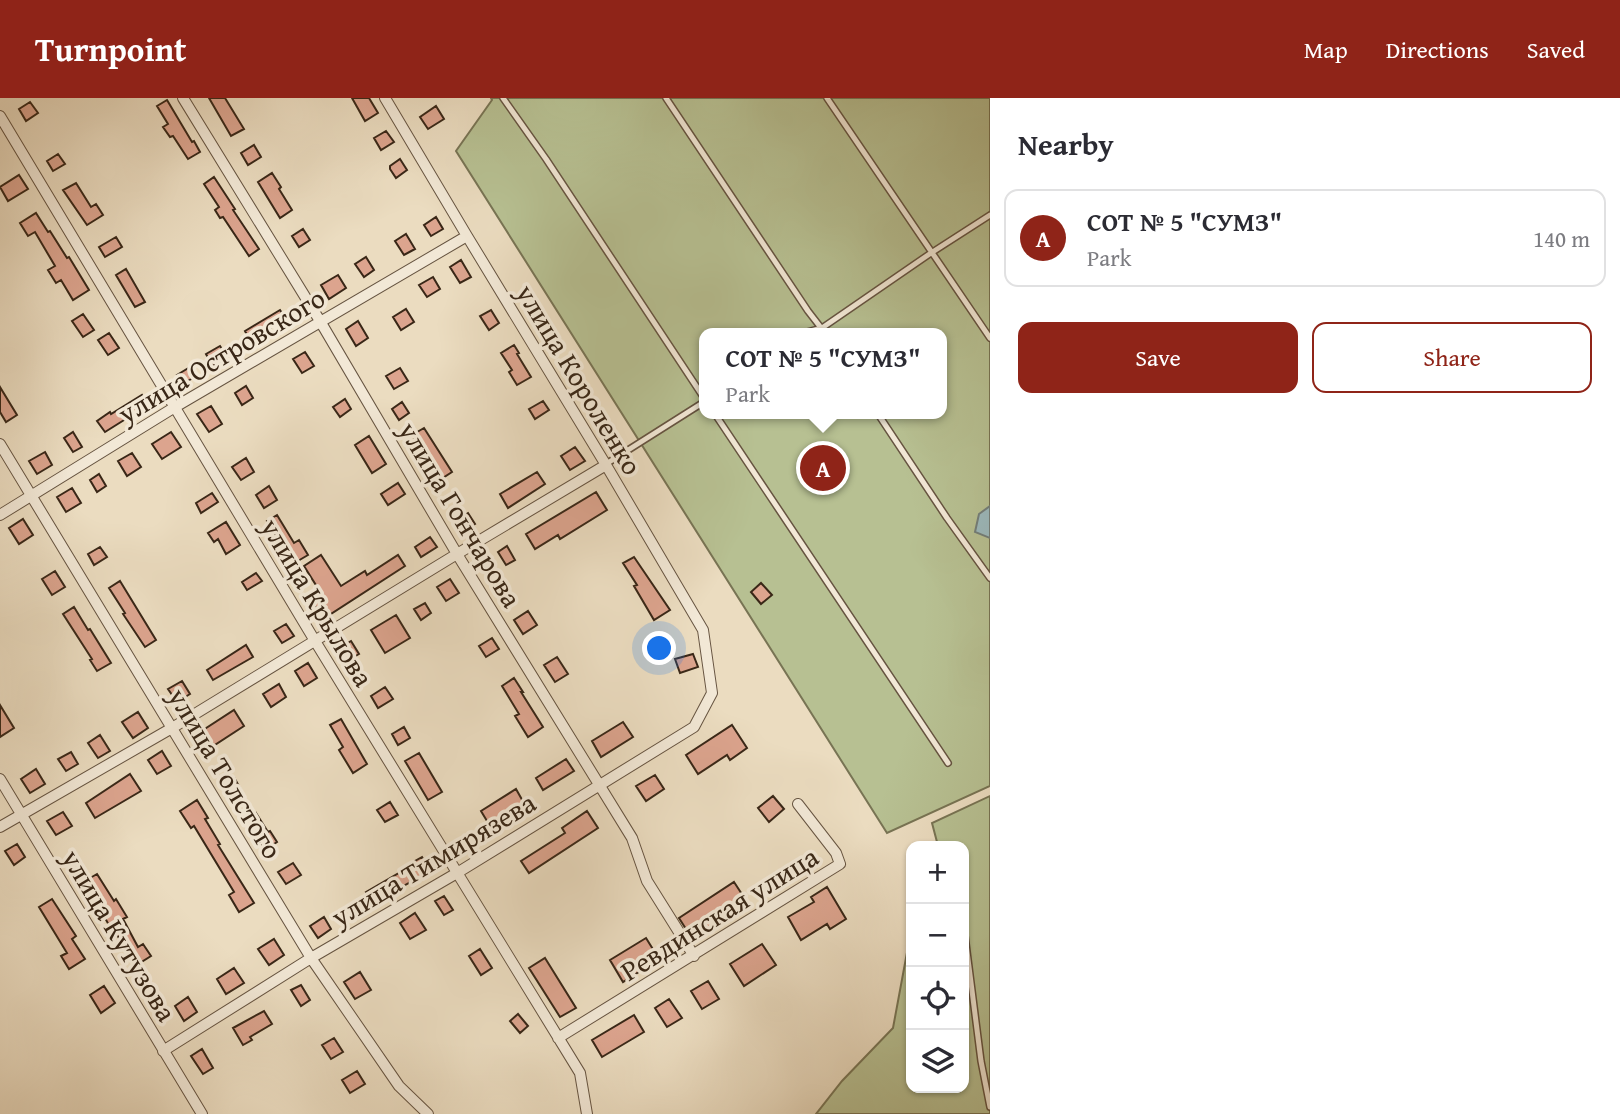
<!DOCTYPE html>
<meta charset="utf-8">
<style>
:root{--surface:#fff;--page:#f7f7f7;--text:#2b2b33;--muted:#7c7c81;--line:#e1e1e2;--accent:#8f2418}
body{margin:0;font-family:"Gentium Book Plus",serif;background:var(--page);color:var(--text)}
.controls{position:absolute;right:21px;bottom:21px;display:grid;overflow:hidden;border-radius:14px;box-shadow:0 2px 5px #0004}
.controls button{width:63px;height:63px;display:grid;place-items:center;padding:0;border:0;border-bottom:2px solid var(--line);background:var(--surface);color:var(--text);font:35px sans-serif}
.you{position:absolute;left:660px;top:551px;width:24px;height:24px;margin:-18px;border:5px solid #fff;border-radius:50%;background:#1a73e8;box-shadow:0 0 0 10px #1a73e833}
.badge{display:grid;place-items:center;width:46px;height:46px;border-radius:50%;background:var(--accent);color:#fff;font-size:23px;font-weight:700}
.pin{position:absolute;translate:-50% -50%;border:4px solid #fff;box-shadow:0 2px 7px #0006}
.popup{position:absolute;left:699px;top:230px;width:248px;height:91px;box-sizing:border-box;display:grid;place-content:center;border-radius:14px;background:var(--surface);filter:drop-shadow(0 2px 5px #0005);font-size:23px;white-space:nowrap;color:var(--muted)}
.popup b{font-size:26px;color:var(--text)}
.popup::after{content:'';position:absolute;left:50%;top:100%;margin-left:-14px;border:14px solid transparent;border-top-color:var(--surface)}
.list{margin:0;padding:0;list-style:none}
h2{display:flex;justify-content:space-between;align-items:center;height:91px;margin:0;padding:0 28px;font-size:30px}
h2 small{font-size:23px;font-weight:400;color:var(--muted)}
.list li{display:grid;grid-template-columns:46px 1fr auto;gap:21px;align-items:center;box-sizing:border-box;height:98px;margin:0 14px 14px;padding:0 14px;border:2px solid var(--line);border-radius:14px}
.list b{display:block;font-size:26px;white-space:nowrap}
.list p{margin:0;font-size:23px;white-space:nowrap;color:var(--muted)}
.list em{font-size:23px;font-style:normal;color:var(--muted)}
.actions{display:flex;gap:14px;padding:21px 28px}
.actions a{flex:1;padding:16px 0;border:2px solid var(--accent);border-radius:14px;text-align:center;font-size:24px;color:var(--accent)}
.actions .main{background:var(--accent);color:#fff}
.icon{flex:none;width:38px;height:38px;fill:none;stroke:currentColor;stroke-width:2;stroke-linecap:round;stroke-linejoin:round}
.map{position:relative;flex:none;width:990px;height:1016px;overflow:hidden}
header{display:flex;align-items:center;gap:42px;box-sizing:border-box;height:98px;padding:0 35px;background:var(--accent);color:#fff}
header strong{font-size:33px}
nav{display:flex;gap:38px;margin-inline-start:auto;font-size:24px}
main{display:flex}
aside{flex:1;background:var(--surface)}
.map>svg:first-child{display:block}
</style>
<header>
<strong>Turnpoint</strong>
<nav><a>Map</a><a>Directions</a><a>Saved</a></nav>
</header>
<main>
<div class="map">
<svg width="990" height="1016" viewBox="0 0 990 1016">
<rect width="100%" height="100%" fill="#ebdcc0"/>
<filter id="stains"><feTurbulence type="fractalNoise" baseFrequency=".00286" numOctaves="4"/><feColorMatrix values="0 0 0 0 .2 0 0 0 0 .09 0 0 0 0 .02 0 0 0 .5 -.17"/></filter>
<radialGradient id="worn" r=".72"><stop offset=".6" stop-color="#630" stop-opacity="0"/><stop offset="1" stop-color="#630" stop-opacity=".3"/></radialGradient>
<!-- green -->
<path fill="#b7c092" stroke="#787454" stroke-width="2" fill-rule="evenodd" d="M491,0h499v688l-103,47 -431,-682 36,-51zM704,235h238v81h-238z
M990,698v318h-174l26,-33 51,-53 18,-97v157h53v-242h-29l2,-4 -5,-19z"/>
<!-- water -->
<path fill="#9cb9bc" stroke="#747f7a" stroke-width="2" d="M990,408v32l-15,-6 4,-18z"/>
<!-- building -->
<path fill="#dca48e" stroke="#392717" stroke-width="2" d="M209,0h16l19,31 -13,7z
M352,0h17l9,15 -13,8z
M167,2l25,42 2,-1 6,11 -12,7 -15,-23 -3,1 -7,-10 5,-3 -11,-18z
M30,4l8,11 -12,8 -7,-12z
M436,8l8,13 -16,10 -8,-12z
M386,33l8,11 -13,8 -7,-12z
M254,47l7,12 -13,8 -7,-12z
M58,56l7,10 -12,7 -6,-10z
M400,61l7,11 -11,8 -6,-9v-3z
M272,75l9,14 -2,2 13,21 -12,8 -22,-36z
M19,77l9,14 -20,12 -8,-14z
M214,79l21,32 -2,1 26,39 -10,7 -26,-39 -3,1 -5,-8 4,-3 -15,-23z
M76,85l15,24 5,-3 7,11 -16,10 -24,-35z
M36,115l12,19 2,-1 17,27 2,-1 20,33 -16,10 -12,-20 -5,3 -8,-13 7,-4 -20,-34 -7,4 -8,-13z
M436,119l7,12 -12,7 -7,-11z
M303,131l7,11 -11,7 -7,-11z
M406,136l9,15 -11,6 -9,-14z
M116,139l6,10 -17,10 -6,-10z
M366,159l8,13 -10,7 -9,-13z
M461,162l10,17 -11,6 -10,-16z
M126,171l19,33 -10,5 -19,-32z
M338,177l8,13 -17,11 -8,-14z
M433,179l7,12 -13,8 -8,-12z
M406,211l8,13 -13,8 -8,-13z
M280,212l7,11 -11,8 -2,-3 -24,14 -5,-9z
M491,212l8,13 -10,7 -9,-14z
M83,216l11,16 -11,7 -11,-16z
M358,223l10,17 -12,8 -10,-17z
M109,235l10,15 -11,7 -10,-15z
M514,247l5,8 -2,1 14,23 -14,8 -8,-13 3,-2 -11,-17z
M220,248l7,11 -14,9 -7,-12z
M305,254l9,14 -12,7 -9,-14z
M190,269l6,9 -13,8 -6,-9z
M400,270l8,13 -14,8 -8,-13z
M246,288l7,12 -11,7 -7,-12z
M0,289l17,28 -11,7 -6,-10z
M142,297l6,10 -43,27 -8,-11 13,-9 1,2z
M345,301l6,10 -11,8 -7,-10z
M543,303l6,9 -14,9 -6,-10z
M402,304l7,11 -10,7 -7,-11z
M211,308l11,18 -13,8 -12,-18z
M424,330l28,44 -14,9 -9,-14 2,-2 -19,-30z
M73,334l9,15 -9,5 -9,-14z
M171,334l10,15 -19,12 -10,-15z
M369,338l17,28 -14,9 -17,-28z
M575,349l10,14 -15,9 -9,-14z
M45,354l7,13 -15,9 -8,-13z
M132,355l9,14 -14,9 -9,-15z
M246,360l8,14 -13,8 -9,-13z
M537,374l8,12 -37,24 -8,-14z
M99,376l7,12 -9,6 -7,-12z
M398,385l7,11 -17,11 -7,-11z
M269,388l8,14 -13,8 -8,-13z
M72,390l9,15 -15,9 -9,-15z
M596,394l11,18 -47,29 -2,-4 -23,14 -9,-15z
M212,395l6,9 -17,11 -5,-10z
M468,415l7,11 -10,6 -7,-11z
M277,417l17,28 5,-3 9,15 -17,10 -9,-14 2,-2 -17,-28z
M23,421l10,16 -14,9 -10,-16z
M226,424l14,23 -14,9 -8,-15 -4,3 -6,-9z
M430,439l7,10 -16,10 -6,-10z
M507,448l8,14 -9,5 -8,-13z
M100,449l7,10 -13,8 -6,-11z
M321,457l20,31 24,-15 2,4 31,-20 7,11 -82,53 -9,-15 10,-6 -20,-32z
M634,459l36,53 -16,10 -20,-34 3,-1 -14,-22z
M55,473l10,16 -13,8 -10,-16z
M256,475l6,8 -15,9 -5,-8z
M450,481l9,14 -13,8 -9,-14z
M120,483l36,59 -11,7 -22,-33 2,-1 -16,-25z
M761,485l11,12 -11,9 -10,-12z
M425,505l6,10 -10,7 -7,-11z
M74,509l14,23 2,-1 21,34 -14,8 -7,-11 2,-1 -29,-45z
M528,513l9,14 -14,9 -9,-14z
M396,517l14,23 -25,15 -14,-23z
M286,526l8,12 -12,7 -8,-12z
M492,540l7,11 -13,8 -7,-11z
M351,543l8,13 -12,7 -8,-13z
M246,547l7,12 -40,23 -6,-10z
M693,556l5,13 -18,6 -5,-14z
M557,559l11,17 -13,8 -11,-17z
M308,565l9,15 -13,8 -9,-15z
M514,580l9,14h-2l22,35 -15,10 -13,-21 4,-2 -17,-28z
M182,583l8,13 -13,8 -9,-13z
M279,586l7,13 -15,10 -8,-13z
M385,589l8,12 -15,9 -7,-12z
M0,607l14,23 -14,9z
M234,612l10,16 -37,24 -10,-16z
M138,614l10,16 -15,10 -11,-16z
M341,621l26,45 -14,9 -14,-23 4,-3 -13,-22z
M623,624l10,15 -32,20 -9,-16z
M732,627l15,23 -17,12 -3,-5 -29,19 -12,-19z
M404,629l6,11 -12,7 -6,-11z
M100,637l10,16 -12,7 -10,-15z
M162,653l9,15 -14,8 -9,-14z
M71,654l7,12 -12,7 -8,-12z
M419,655l23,39 -14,8 -23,-39z
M566,661l8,12 -31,19 -7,-12z
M36,671l9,15 -15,9 -9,-14z
M130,676l11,17 -46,27 -9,-15z
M655,677l9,14 -18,12 -10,-15z
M235,681l7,13 -10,6 -7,-13z
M516,691l9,16 -35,21 -9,-15z
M773,698l11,13 -15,13 -11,-14z
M197,702l11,18 -3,1 15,25 -2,1 36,58 -15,9 -10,-17 5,-3 -40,-66 -3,2 -11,-17z
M390,704l8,13 -13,7 -8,-12z
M587,713l11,17 -69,45 -8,-12 44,-28 -3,-5z
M63,714l9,14 -16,9 -9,-14z
M256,715l12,19 2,-1 7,11 -12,8 -20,-30z
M17,746l8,13 -11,8 -9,-14z
M422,759l8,14 -57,32 -7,-11 43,-25 -1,-2z
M293,765l8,12 -15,9 -8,-12z
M97,776l17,27 2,-2 11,18 -4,2 15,28 5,-3 8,12 -16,10 -23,-40 -2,1 -10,-18 2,-1 -17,-27z
M734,784l15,23 -56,35 -14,-22z
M827,789l19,32 -16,10 -3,-5 -26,16 -13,-23 26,-15 -3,-5z
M444,798l9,14 -9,5 -9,-14z
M52,801l24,37 -4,3 13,20 -16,10 -8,-13 6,-3 -28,-46z
M415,815l11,17 -16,9 -10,-16z
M324,819l7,12 -13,9 -8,-12z
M646,840l13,21 -36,23 -13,-22z
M274,841l10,16 -15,10 -11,-16z
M762,846l14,21 -32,21 -14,-22z
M480,851l12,19 -11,7 -12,-19z
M545,860l31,50 -16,9 -31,-49z
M234,870l10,15 -18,11 -9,-15z
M360,874l11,18 -16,9 -11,-17z
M708,883l11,18 -17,10 -11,-18z
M301,887l9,15 -9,6 -10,-16z
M104,888l11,17 -14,10 -11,-18z
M188,899l9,15 -13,9 -9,-15z
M669,901l13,19 -15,9 -12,-19z
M264,913l8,13 -22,13 2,3 -9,5 -10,-17z
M518,916l10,12 -8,7 -10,-12z
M634,917l10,17 -42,25 -10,-17z
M334,940l9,14 -12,7 -9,-14z
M202,951l11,19 -10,6 -12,-18z
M357,973l8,13 -15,9 -8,-13z"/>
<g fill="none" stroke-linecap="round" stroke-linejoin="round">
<!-- service casing -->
<g stroke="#665441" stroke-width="8">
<path id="service" d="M503,0l43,61 158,239
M666,0l142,213 17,22
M827,0l163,240
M803,235l19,-5 109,-75 59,-38
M715,316l233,349
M878,316l69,104 43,60
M606,366l98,-62
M964,830l17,133 9,46"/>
</g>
<!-- minor casing -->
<g stroke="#665441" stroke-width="12">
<path id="minor" d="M183,0l137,223 137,233 175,284 15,43 47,75
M0,18l315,525 265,432 7,41
M0,346l311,514 88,128 29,28
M0,417l175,-108 292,-171
M0,681l202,335
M0,729l172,-99 285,-174 149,-89
M558,940l282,-174 -4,-11 -38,-49
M163,953l148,-93 146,-85 237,-146 18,-34 -9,-63 -97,-165 -139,-229 -82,-138"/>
</g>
<!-- service -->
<use href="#service" stroke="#f2e8d6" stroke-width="5"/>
<!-- minor -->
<use href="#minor" stroke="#f2e8d6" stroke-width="10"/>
</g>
<g text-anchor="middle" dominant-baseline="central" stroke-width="7" stroke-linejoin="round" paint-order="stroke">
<!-- street labels -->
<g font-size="28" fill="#392717" stroke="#f2e8d6">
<text transform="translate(221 257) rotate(-31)">улица Островского</text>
<text transform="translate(580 281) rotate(59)">улица Короленко</text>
<text transform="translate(461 416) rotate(59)">улица Гончарова</text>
<text transform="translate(318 504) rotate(59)">улица Крылова</text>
<text transform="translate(226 675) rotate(59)">улица Толстого</text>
<text transform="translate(433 761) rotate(-31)">улица Тимирязева</text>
<text transform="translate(719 815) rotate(-32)">Ревдинская улица</text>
<text transform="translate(120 837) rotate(59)">улица Кутузова</text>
</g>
</g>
<rect width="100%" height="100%" filter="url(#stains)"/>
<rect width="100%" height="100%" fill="url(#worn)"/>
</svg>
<div class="controls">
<button>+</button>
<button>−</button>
<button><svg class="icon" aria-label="locate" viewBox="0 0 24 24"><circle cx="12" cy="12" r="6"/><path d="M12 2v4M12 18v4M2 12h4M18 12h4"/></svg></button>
<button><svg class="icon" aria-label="layers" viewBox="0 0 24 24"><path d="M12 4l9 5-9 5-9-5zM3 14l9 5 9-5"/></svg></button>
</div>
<div class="you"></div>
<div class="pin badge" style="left:823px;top:370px">A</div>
<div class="popup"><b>СОТ № 5 &quot;СУМЗ&quot;</b>Park</div>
</div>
<aside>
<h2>Nearby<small></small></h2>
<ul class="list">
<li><span class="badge">A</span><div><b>СОТ № 5 &quot;СУМЗ&quot;</b><p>Park</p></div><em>140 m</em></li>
</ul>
<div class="actions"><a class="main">Save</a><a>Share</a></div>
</aside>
</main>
